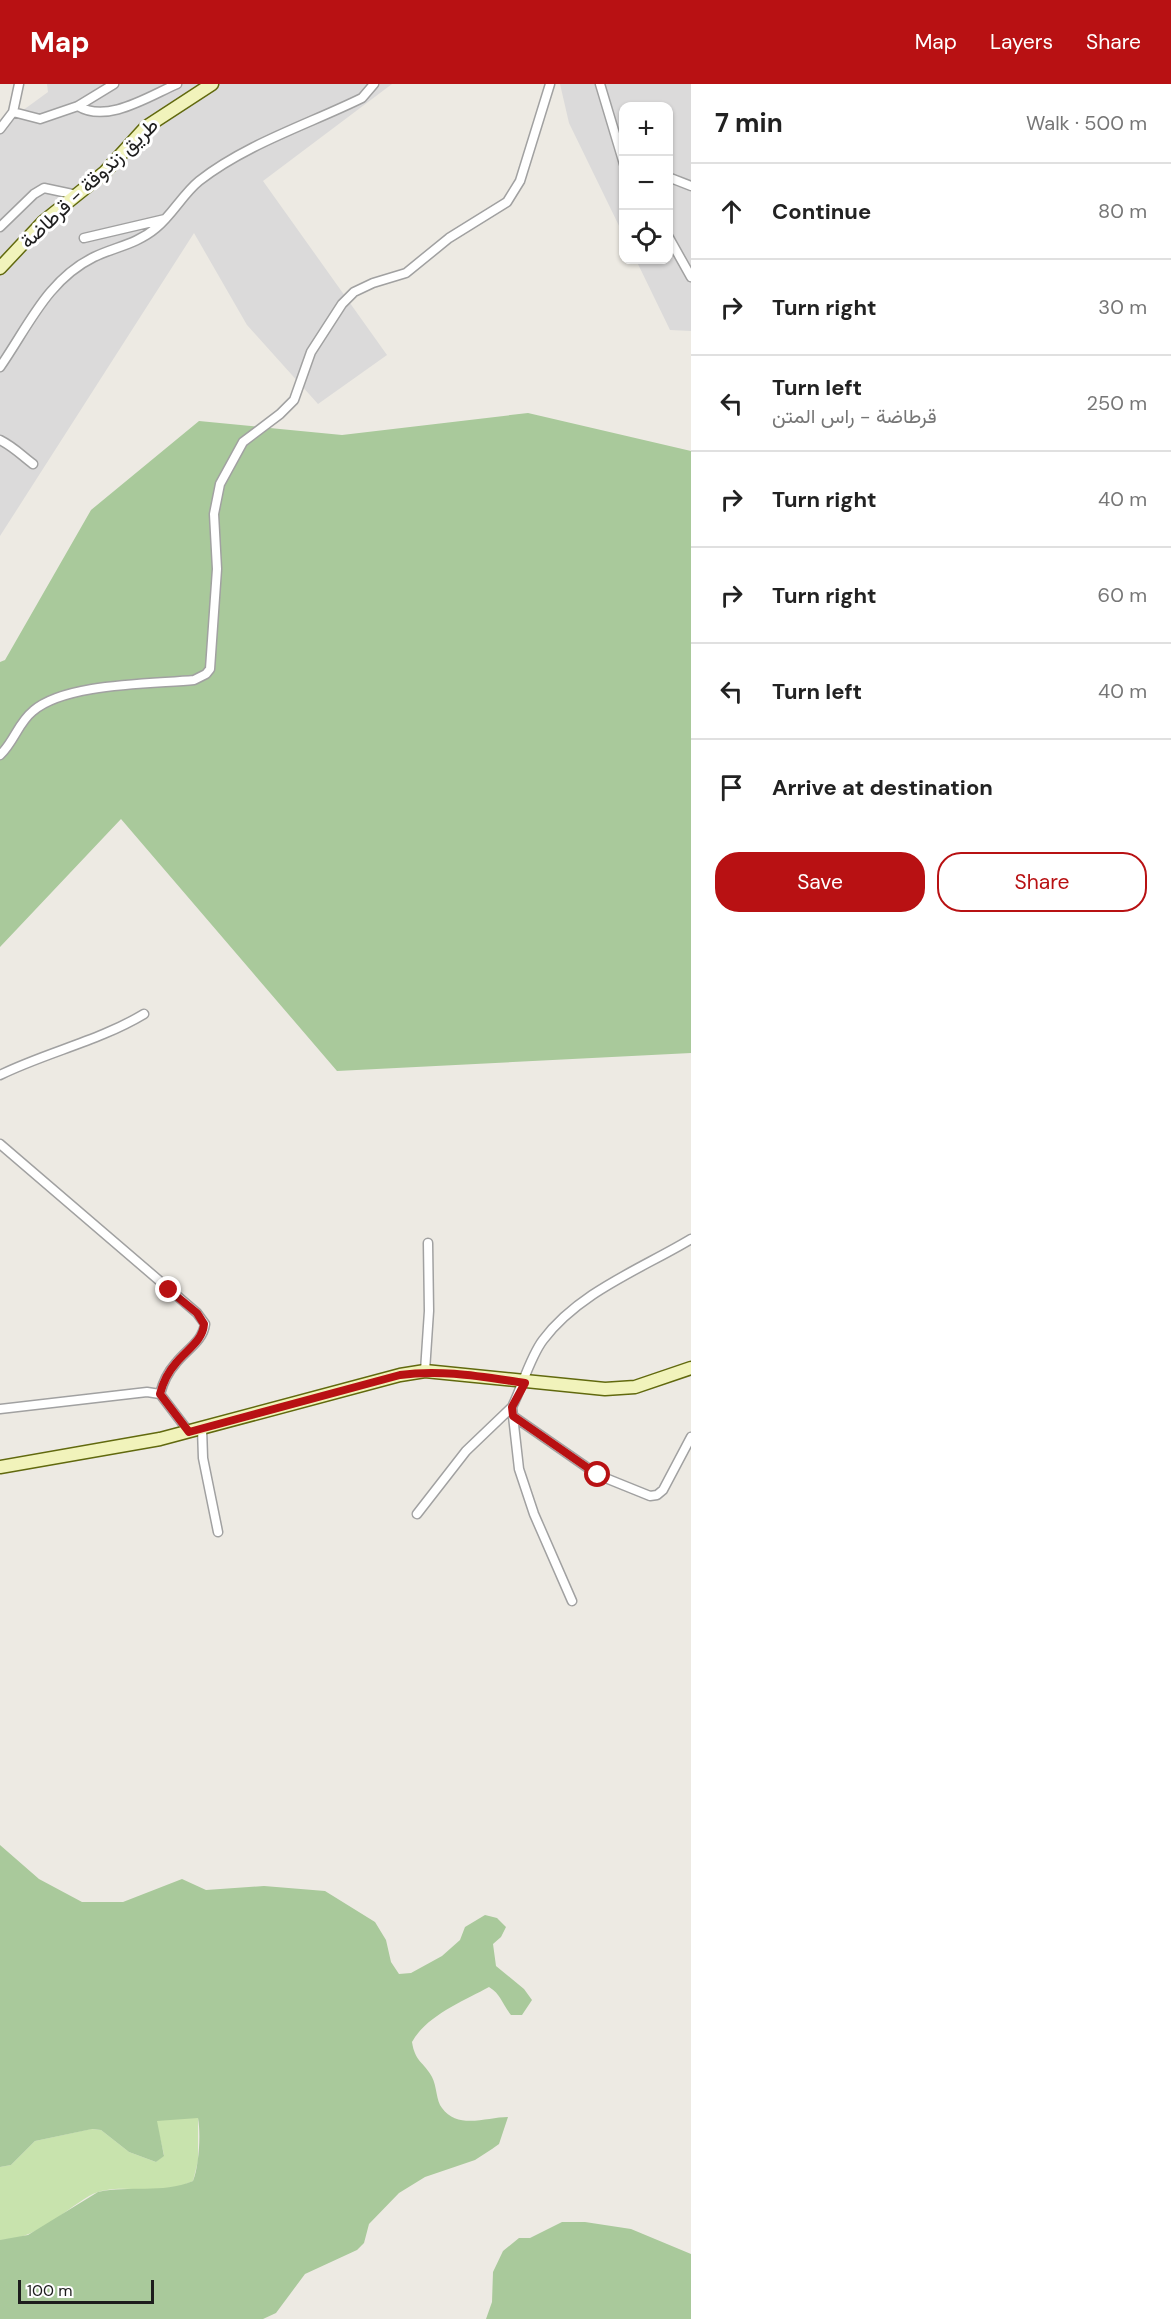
<!DOCTYPE html>
<meta charset="utf-8">
<style>
:root{--surface:#fff;--page:#f2f2f2;--text:#222;--muted:#767676;--line:#e0e0e0;--accent:#b81113}
body{margin:0;font-family:"DM Sans",Vazirmatn,sans-serif;background:var(--page);color:var(--text)}
.controls{position:absolute;right:18px;top:18px;display:grid;overflow:hidden;border-radius:12px;box-shadow:0 2px 4px #0004}
.controls button{width:54px;height:54px;display:grid;place-items:center;padding:0;border:0;border-bottom:2px solid var(--line);background:var(--surface);color:var(--text);font:30px sans-serif}
.scale{position:absolute;left:18px;bottom:15px;width:136px;box-sizing:border-box;padding-left:6px;border:3px solid #1d1d1d;border-top:0;font-size:16px;line-height:21px;white-space:nowrap;color:#1d1d1d;-webkit-text-stroke:4px #fff;paint-order:stroke}
.stop{position:absolute;width:18px;height:18px;margin:-14px;border:4px solid #b81113;border-radius:50%;background:#fff}
.stop.end{background:#b81113;border-color:#fff;box-shadow:0 2px 6px #0008}
.list{margin:0;padding:0;list-style:none}
h2{display:flex;justify-content:space-between;align-items:center;height:78px;margin:0;padding:0 24px;font-size:26px}
h2 small{font-size:20px;font-weight:400;color:var(--muted)}
.list li{display:grid;grid-template-columns:39px 1fr auto;gap:18px;align-items:center;box-sizing:border-box;height:96px;padding:0 24px;border-top:2px solid var(--line)}
.list b{display:block;font-size:22px;white-space:nowrap}
.list p{margin:0;font-size:20px;white-space:nowrap;color:var(--muted)}
.list em{font-size:20px;font-style:normal;color:var(--muted)}
.actions{display:flex;gap:12px;padding:18px 24px}
.actions a{flex:1;padding:14px 0;border:2px solid var(--accent);border-radius:24px;text-align:center;font-size:21px;color:var(--accent)}
.actions .main{background:var(--accent);color:#fff}
.icon{flex:none;width:33px;height:33px;fill:none;stroke:currentColor;stroke-width:2;stroke-linecap:round;stroke-linejoin:round}
.map{position:relative;flex:none;width:691px;height:2235px;overflow:hidden}
header{display:flex;align-items:center;gap:36px;box-sizing:border-box;height:84px;padding:0 30px;background:var(--accent);color:#fff}
header strong{font-size:28px}
nav{display:flex;gap:33px;margin-inline-start:auto;font-size:21px}
main{display:flex}
aside{flex:1;background:var(--surface)}
.map>svg:first-child{display:block}
</style>
<header>
<strong>Map</strong>
<nav><a>Map</a><a>Layers</a><a>Share</a></nav>
</header>
<main>
<div class="map">
<svg width="691" height="2235" viewBox="0 0 691 2235">
<rect width="100%" height="100%" fill="#edeae3"/>
<!-- residential -->
<path fill="#dbdada" d="M47,0h345l-129,97 124,174 -69,49 -71,-79 -53,-92 -194,303v-409l48,-35z
M560,0h131v247l-21,-1 -34,-70h32v-154h-44l-1,128 -54,-111z"/>
<!-- grass -->
<path fill="#c8e3ad" d="M166,2034h32v43l-5,20c-9,4 -17,7 -27,8 -24,3 -55,-6 -77,7 -28,17 -54,44 -89,44v-73l11,-2 24,-24 56,-12 10,1 28,22 27,10 8,-7 -8,-34z"/>
<!-- forest -->
<path fill="#a9c99b" d="M528,329l163,38v602l-354,18 -216,-252 -121,128v-285l5,-2 86,-150 108,-89 143,14z
M0,1761l39,34 43,23h41l59,-23 24,11 58,-4 61,5 50,31 11,18 5,22 8,12 12,-1 31,-17 18,-16 5,-13 20,-12 12,3 9,9 -5,10 -8,7 3,22 28,23 8,11 -10,15h-11c-9,-11 -10,-21 -22,-28 -25,14 -62,28 -77,55 3,20 12,20 20,35 5,9 4,24 10,31 16,22 45,9 66,9l-9,27 -7,5 -17,11 -50,17 -26,16 -30,31 -5,19 -7,7 -52,24 -29,39 -13,6h-263v-79l28,-5 70,-43c32,-7 63,2 95,-11 6,-15 8,-47 5,-63l-41,3 7,35 -8,6 -27,-10 -28,-22 -9,-1 -57,12 -24,24 -11,2z
M562,2138h23l46,7 60,25v65h-205l6,-17 1,-30 10,-21 16,-13h11z"/>
<g fill="none" stroke-linecap="round" stroke-linejoin="round">
<!-- street casing -->
<g stroke="#a1a1a1" stroke-width="11">
<path id="street" d="M600,0l24,80
M78,22c29,18 71,-10 99,-22
M13,28l27,7 38,-13 36,-22
M0,45l13,-17 6,-28
M668,93l23,9
M0,143l34,-33 10,-6 33,7
M668,152l23,41
M84,154l81,-19
M0,283c28,-40 47,-87 94,-110 21,-10 43,-13 62,-29 16,-13 27,-34 43,-47 47,-37 110,-57 163,-83l12,-14
M0,356c14,7 21,15 33,24
M0,671c14,-13 18,-32 33,-44 32,-28 118,-27 161,-31l12,-6 4,-5 7,-100 -3,-55 6,-30 23,-42 37,-28 14,-14 17,-48 31,-48 12,-12 19,-9 33,-10 43,-35 58,-36 13,-21 30,-97
M0,991c47,-23 99,-34 144,-61
M0,1060l197,169 8,11c-2,17 -19,26 -29,39 -8,9 -13,19 -16,31
M691,1155c-50,30 -112,53 -148,101 -13,17 -21,47 -31,67l1,9 85,59 52,21 7,-1 6,-5 28,-53
M425,1287l4,-60 -1,-68
M0,1325l147,-17 13,2 29,38
M513,1332l6,53 15,45 38,87
M202,1344l1,30 15,74
M417,1430l49,-63 46,-44"/>
</g>
<!-- secondary casing -->
<g stroke="#61690e" stroke-width="15">
<path id="secondary" d="M0,184l43,-46 62,-50 41,-45 66,-43
M0,1383l160,-28 240,-64 25,-4 180,18 30,-2 56,-19"/>
</g>
<!-- street -->
<use href="#street" stroke="#fff" stroke-width="8"/>
<!-- secondary -->
<use href="#secondary" stroke="#f1f3bb" stroke-width="12"/>
</g>
<g fill="none" stroke-linecap="round" stroke-linejoin="round">
<!-- route -->
<path stroke="#b81113" stroke-width="8" d="M169,1206l28,23 7,11c-1,17 -18,26 -28,39 -8,9 -13,19 -16,31l29,38 211,-57c42,-6 83,2 125,8l-13,24 1,9 85,59"/>
</g>
<g text-anchor="middle" dominant-baseline="central" stroke-width="6" stroke-linejoin="round" paint-order="stroke">
<!-- street labels -->
<g font-size="20" fill="#1d1d1d" stroke="#fff">
<text transform="translate(89 99) rotate(-43)">طريق زندوقة - قرطاضة</text>
</g>
</g>
</svg>
<div class="controls">
<button>+</button>
<button>−</button>
<button><svg class="icon" aria-label="locate" viewBox="0 0 24 24"><circle cx="12" cy="12" r="6"/><path d="M12 2v4M12 18v4M2 12h4M18 12h4"/></svg></button>
</div>
<div class="scale">100 m</div>
<div class="stop" style="left:598px;top:1391px"></div>
<div class="stop end" style="left:169px;top:1206px"></div>
</div>
<aside>
<h2>7 min<small>Walk · 500 m</small></h2>
<ul class="list">
<li><svg class="icon" aria-label="ahead" viewBox="0 0 24 24"><path d="M12 20V5M6 11l6-6 6 6"/></svg><div><b>Continue</b></div><em>80 m</em></li>
<li><svg class="icon" aria-label="right" viewBox="0 0 24 24"><path d="M7 20v-9h11M14 6l5 5-5 5"/></svg><div><b>Turn right</b></div><em>30 m</em></li>
<li><svg class="icon" aria-label="left" viewBox="0 0 24 24"><path d="M17 20v-9H6M10 6l-5 5 5 5"/></svg><div><b>Turn left</b><p>قرطاضة - راس المتن</p></div><em>250 m</em></li>
<li><svg class="icon" aria-label="right" viewBox="0 0 24 24"><path d="M7 20v-9h11M14 6l5 5-5 5"/></svg><div><b>Turn right</b></div><em>40 m</em></li>
<li><svg class="icon" aria-label="right" viewBox="0 0 24 24"><path d="M7 20v-9h11M14 6l5 5-5 5"/></svg><div><b>Turn right</b></div><em>60 m</em></li>
<li><svg class="icon" aria-label="left" viewBox="0 0 24 24"><path d="M17 20v-9H6M10 6l-5 5 5 5"/></svg><div><b>Turn left</b></div><em>40 m</em></li>
<li><svg class="icon" aria-label="arrive" viewBox="0 0 24 24"><path d="M6 21V4h12l-3 4 3 4H6"/></svg><div><b>Arrive at destination</b></div></li>
</ul>
<div class="actions"><a class="main">Save</a><a>Share</a></div>
</aside>
</main>
